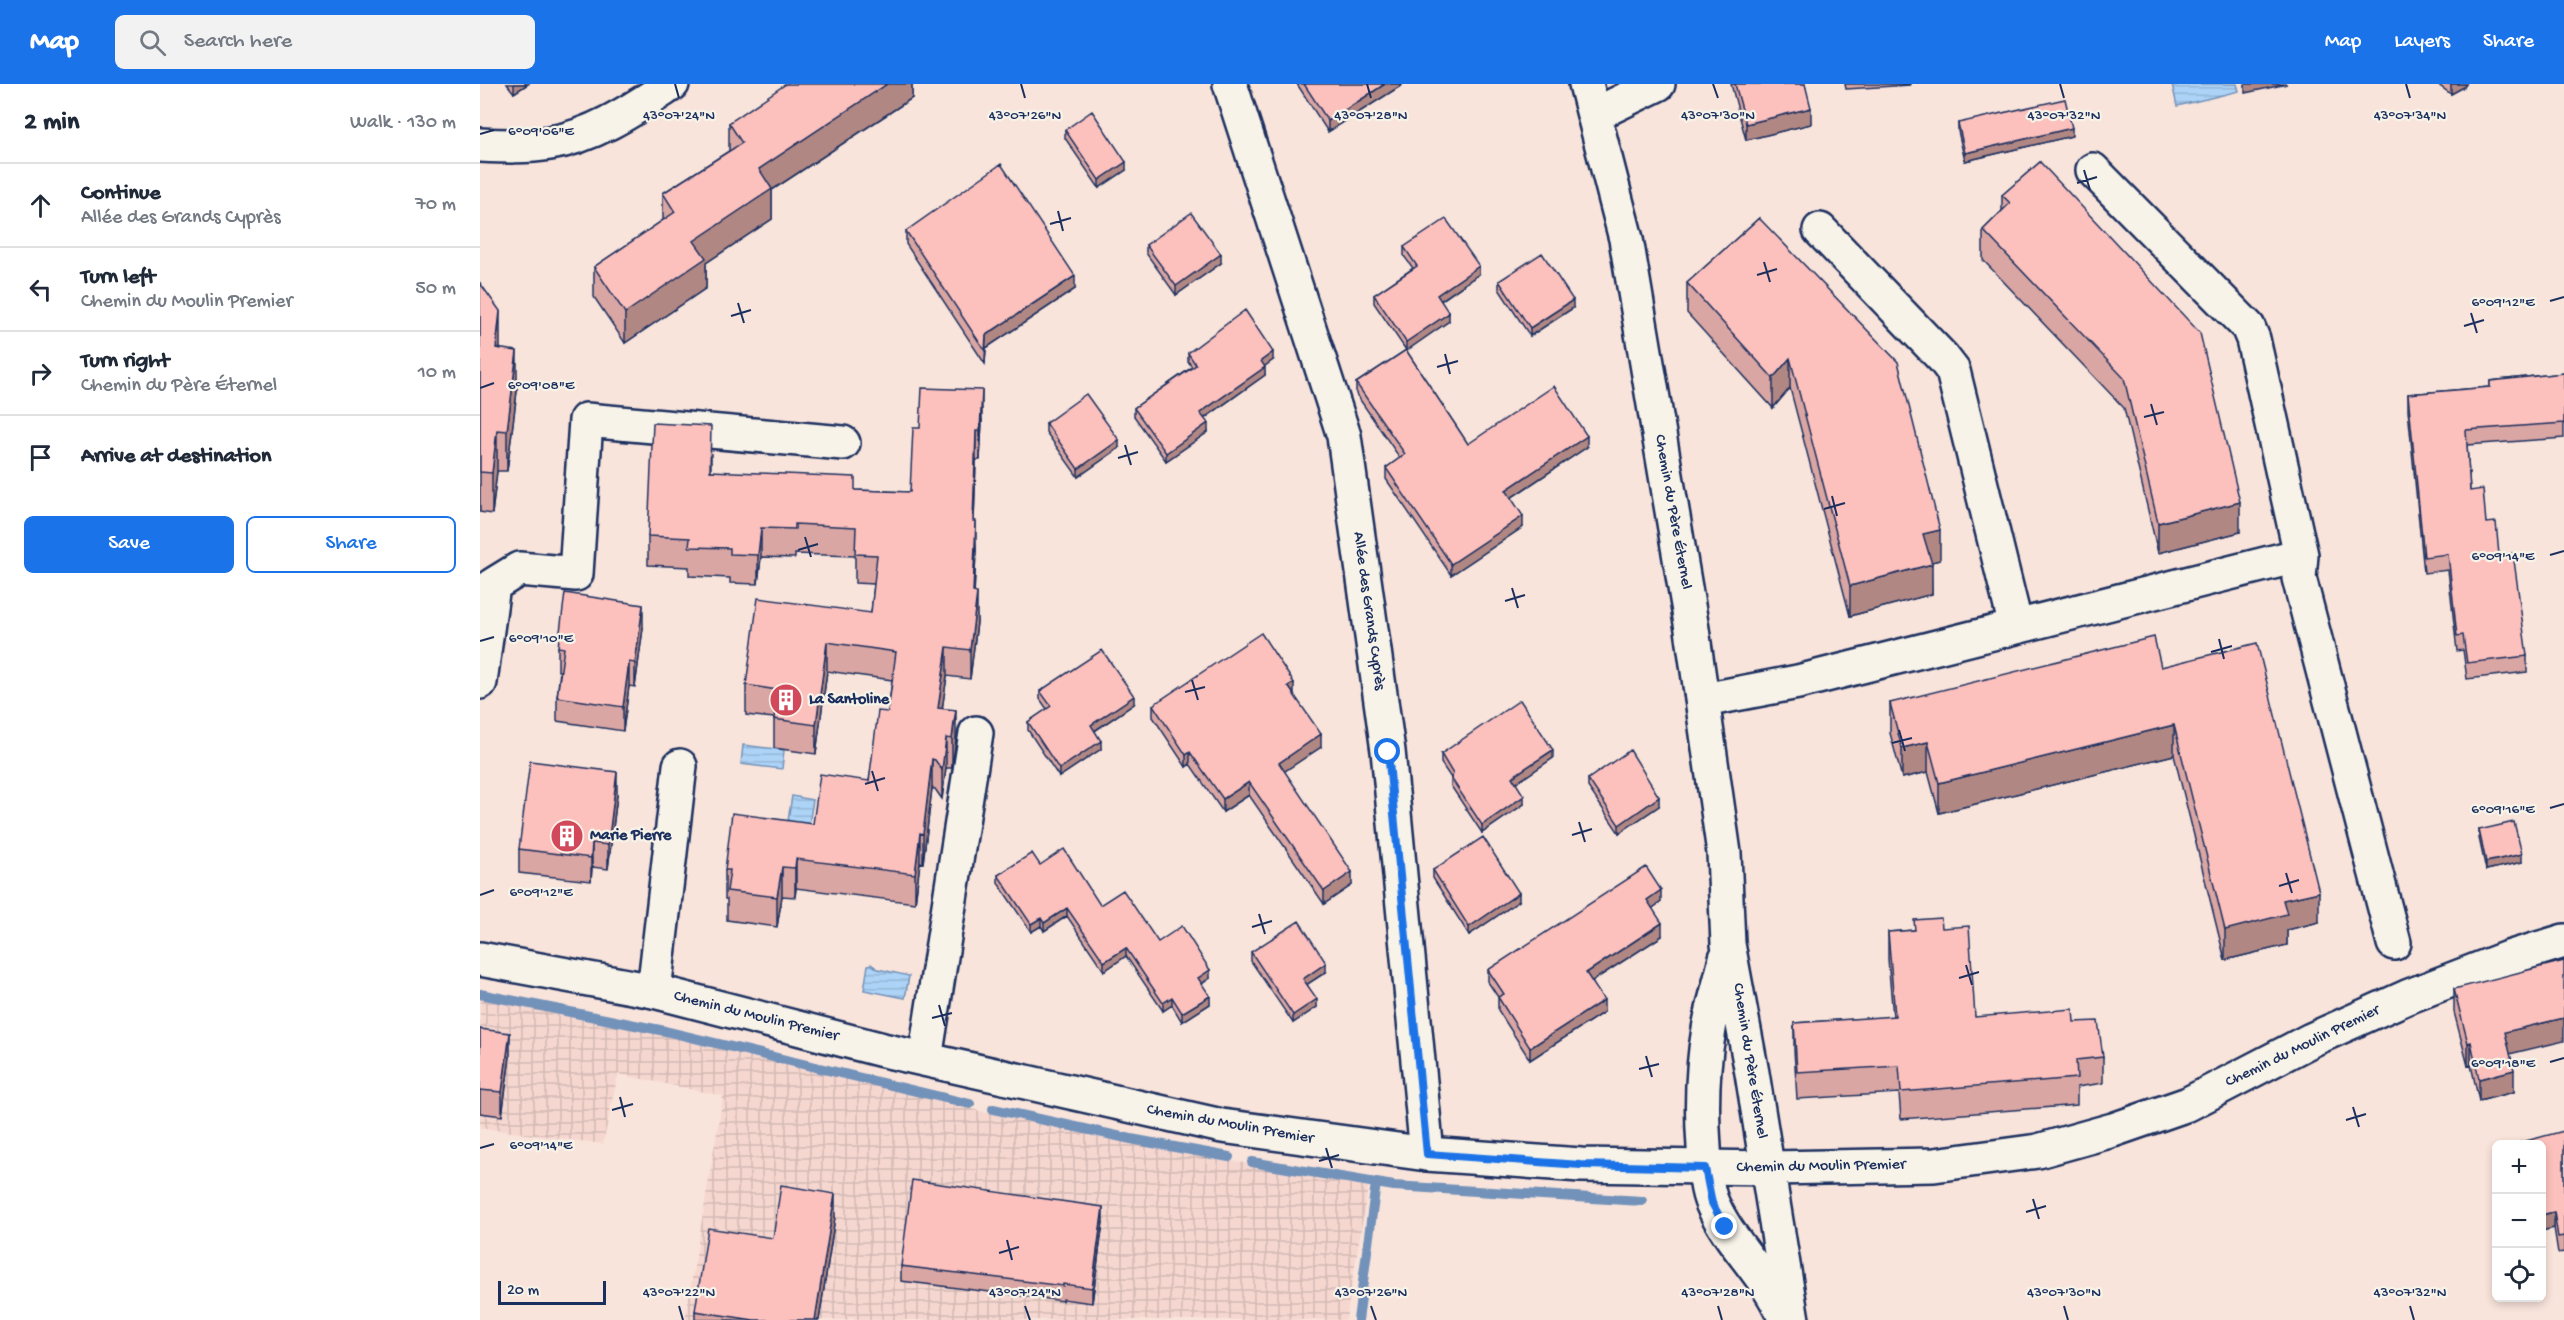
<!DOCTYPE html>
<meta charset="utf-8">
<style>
:root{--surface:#fff;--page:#f2f2f3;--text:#1f2937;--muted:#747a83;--line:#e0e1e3;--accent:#1a73e8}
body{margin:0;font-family:"Gochi Hand",sans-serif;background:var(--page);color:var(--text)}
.controls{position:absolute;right:18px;bottom:18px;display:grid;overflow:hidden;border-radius:9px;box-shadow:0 3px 9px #0003}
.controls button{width:54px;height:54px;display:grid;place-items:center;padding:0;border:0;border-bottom:2px solid var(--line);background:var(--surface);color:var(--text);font:30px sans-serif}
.scale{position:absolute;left:18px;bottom:15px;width:108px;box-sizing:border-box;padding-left:6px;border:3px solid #1b2f5e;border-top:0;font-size:16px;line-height:21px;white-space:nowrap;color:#1b2f5e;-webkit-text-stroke:4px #f7f3e8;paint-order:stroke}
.stop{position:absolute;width:18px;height:18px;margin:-14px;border:4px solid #1a73e8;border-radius:50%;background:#fff}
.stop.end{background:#1a73e8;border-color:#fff;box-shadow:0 2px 6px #0008}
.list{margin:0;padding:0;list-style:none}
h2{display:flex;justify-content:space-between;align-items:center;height:78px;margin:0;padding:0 24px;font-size:26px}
h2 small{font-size:20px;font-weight:400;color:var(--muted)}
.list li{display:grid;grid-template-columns:39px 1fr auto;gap:18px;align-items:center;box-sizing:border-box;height:84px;padding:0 24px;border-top:2px solid var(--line)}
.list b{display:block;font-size:22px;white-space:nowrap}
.list p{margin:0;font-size:20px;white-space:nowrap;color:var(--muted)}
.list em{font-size:20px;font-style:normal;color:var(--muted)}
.actions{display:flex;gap:12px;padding:18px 24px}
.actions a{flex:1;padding:14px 0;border:2px solid var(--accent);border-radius:9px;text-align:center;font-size:21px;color:var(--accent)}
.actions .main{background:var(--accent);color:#fff}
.icon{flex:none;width:33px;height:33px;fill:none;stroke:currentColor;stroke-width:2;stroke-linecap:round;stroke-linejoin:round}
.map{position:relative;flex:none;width:2084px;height:1236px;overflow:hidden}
header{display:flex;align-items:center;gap:36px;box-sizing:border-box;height:84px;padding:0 30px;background:var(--accent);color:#fff}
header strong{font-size:28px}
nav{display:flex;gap:33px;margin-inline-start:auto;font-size:21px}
.search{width:420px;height:54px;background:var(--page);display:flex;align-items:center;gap:15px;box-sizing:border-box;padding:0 21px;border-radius:9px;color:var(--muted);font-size:22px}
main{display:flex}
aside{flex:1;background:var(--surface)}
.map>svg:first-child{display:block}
</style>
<header>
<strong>Map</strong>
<div class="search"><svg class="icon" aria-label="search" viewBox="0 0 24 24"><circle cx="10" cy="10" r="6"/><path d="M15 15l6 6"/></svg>Search here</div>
<nav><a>Map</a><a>Layers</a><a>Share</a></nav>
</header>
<main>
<aside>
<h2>2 min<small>Walk · 130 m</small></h2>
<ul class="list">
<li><svg class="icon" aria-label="ahead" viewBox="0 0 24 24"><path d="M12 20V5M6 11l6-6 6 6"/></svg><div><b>Continue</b><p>Allée des Grands Cyprès</p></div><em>70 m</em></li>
<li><svg class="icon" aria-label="left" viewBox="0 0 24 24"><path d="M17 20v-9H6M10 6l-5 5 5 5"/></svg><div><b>Turn left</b><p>Chemin du Moulin Premier</p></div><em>50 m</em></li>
<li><svg class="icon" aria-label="right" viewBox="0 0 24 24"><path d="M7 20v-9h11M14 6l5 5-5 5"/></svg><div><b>Turn right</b><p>Chemin du Père Éternel</p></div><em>10 m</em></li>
<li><svg class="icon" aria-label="arrive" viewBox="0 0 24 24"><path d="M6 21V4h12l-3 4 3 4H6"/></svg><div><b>Arrive at destination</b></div></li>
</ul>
<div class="actions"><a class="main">Save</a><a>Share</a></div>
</aside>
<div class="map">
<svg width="2084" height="1236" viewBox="0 0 2084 1236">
<defs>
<pattern id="industrial-grid" width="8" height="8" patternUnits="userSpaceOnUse" patternTransform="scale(1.5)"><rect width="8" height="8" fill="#f6d7d0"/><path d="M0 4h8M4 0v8" fill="none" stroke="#d2b9b5"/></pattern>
<pattern id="water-rules" width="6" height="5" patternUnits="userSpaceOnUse" patternTransform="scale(1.5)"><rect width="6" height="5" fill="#add4f7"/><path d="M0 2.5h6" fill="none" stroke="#94b6d6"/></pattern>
</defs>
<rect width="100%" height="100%" fill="#f9e4db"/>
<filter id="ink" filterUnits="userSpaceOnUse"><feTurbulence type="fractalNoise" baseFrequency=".0167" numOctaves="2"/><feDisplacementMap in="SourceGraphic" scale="12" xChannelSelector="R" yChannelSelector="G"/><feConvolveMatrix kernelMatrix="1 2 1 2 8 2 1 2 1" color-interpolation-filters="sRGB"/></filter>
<g filter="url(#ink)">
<!-- industrial -->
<path fill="url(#industrial-grid)" d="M0,914l179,35 346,84 363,70 -22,133h-480l-17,-2 -1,2h-163l38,-224 -105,-22 -15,70 -123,-16z"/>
<!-- water -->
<path fill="url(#water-rules)" stroke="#7392ba" stroke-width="1.5" d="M1692,0h65l2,7 -62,15z
M263,661l41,5 -2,19 -41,-5z
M312,712l21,4 -7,42 -21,-3z
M391,880l7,5 31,7 -4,22 -41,-8 4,-25z"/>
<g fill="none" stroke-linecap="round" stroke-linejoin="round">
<!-- stream -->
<path stroke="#7392ba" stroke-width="10" d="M0,910l185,37 305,73
M513,1025l138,30 98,18
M772,1078l142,24 248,15
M878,1236l18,-137"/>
<!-- street casing -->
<g stroke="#1b2f5e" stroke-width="38">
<path id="street" d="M750,0l114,352 44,315 39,403
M1106,0l40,155 66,390 32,224 4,91 24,129 40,247
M1114,31l64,-31
M0,61c23,1 47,2 70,-2 45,-7 85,-35 122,-59
M1613,86l155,157 5,12 48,216 -2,23 95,365
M1340,146l123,128 10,13 63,256
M0,598l13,-97 26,-16 57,5 10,-154 257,23
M1224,616l94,-18 503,-127
M1246,874c-5,23 -13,47 -17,71 -7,40 -8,77 -5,118 1,18 1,41 9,58 18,40 54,70 71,111
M174,907l26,-225
M445,975l51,-326"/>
</g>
<!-- secondary casing -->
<g stroke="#1b2f5e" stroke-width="38">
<path id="secondary" d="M0,875l174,32 229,59 339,76 205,28 154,11 186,3 167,-3 104,-14 75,-21 75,-26 123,-64 96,-43 101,-39 56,-17"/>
</g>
<!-- street -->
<use href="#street" stroke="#f7f3e8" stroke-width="33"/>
<!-- secondary -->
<use href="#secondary" stroke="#f7f3e8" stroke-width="33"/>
</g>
<!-- wall -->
<path fill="#daa6a3" stroke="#1b2f5e" stroke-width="1.5" d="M27,0h21l-14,9z
M432,0v14l-140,92v29l-66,44v25l-81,55 -31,-46v-30l69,-47v-27l66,-42v-28z
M817,0h105v1l-74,47z
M1251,0h74l6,40 -65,16z
M1365,0h65v1l-64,4z
M1957,0h29l-2,3 -13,7z
M1478,39l114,13 -107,25 -7,-30z
M585,46l61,40 -27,18 -34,-50z
M1560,78l200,370 -82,21 -34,-145 -141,-148v-30l19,-19v-16z
M1279,134l181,342 -9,2 1,32 -82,22 -60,-228 -17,20 -86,-95v-30z
M426,147l169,58 -89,59 -1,16 -79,-120z
M666,161l75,18 -45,32 -30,-42z
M924,163l75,27 -38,27 8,20 -43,29 62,94 119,3 -76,51 12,29 -72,48 -65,-96v-11l14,-10 -44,-64v-11l50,-33 -32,-47v-8l39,-27 -9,-12z
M1019,197l74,27 -43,28 -31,-47z
M0,199l20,66 17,42 -10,80h-10l-5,43 -12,-2z
M708,269l85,7 -9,6 1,9 -61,44 4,13 -42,29 -32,-45v-8l58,-41 -4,-6z
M2084,289v65l-97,7 3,46 16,32 13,32 28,101v16l-60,7 -4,-29 -6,1 -9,-81 -24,3 -16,-163v-16l82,-7v-6z
M502,336l-2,40h-4l-2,61 2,29 -2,42 3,30 -7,57 -23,-3 -5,33 14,30 -2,12 -2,17h-6l-4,31 -7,-10 -3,-1 -9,75 -3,-1 -5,41 -119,-15 -1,9 -13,-1 -5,31 -50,-7v-21h-2v-29l88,-46 56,-43 19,-69 4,-32 -65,-9 -11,83 -42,-6v-30l-28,-3v-30l125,-72 3,-29 -19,-1v-27l-60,-2v4l-34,-1 -3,27 -28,-1v-5l-41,-2v-9l-41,-2v-29l63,-81v16l144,19 55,2 10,-64z
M566,339l73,25 -41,29 -32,-45z
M163,544l-8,59 -6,-1 -6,45 -66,-10v-24l3,-26h-2v-24z
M1681,583l158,255 -32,8v15l-62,15 -51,-205 -235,58 -11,-41 -26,6 -12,-45v-30z
M560,607l94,13 -39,27 6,18 -42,28 -31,-47v-8l19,-13 -7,-10z
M814,610l27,53 -37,24 68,114 -28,19 -75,-109 -26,17 -33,-48 -4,3 -33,-50v-12z
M961,670l112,4 -37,25 8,21 -42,29 -31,-47v-8l-10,-15z
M1108,695l71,27 -40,27 -31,-46z
M137,711l-9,74 -16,-2 -1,14 -72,-8v-24z
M1999,746l43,32 -36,8 -7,-32z
M560,781l170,113 -8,6 8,20 -28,18 -10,-17 -9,6 -37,-55 -22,15 -37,-55 -23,15 -3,-5 -10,6 -33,-49v-8z
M953,786l86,31 -50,34 -36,-57z
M1181,818l-9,6 10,28 -70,45 12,31 -74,48 -32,-50v-13l-10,-15v-12z
M1462,844l33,89 99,5 29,35v26l-26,4v18l-176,14 -2,-26 -102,6 -3,-49v-27l99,-6 -5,-58v-27z
M771,868l75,20 -19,12 10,23 -24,16 -42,-62z
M1974,905l56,64 4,39 -35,9 -8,-36 -3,1 -14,-54z
M0,945l30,27 -8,60 -22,-3z
M2084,1041v127l-6,1 -4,-25 -13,3 23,-100z
M355,1133l-16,103h-124v-9z
M623,1138l-11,81 -29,-4v2l-162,-20v-15z"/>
<!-- shaded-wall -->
<path fill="#b18784" stroke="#1b2f5e" stroke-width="1.5" d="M34,0h14l-14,9z
M407,0h25v14l-140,92v29l-66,44v25l-81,55v-30l69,-72 65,-72z
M905,0h17v1l-74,47v-11z
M1765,0h42l-42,9z
M1971,0h15l-2,3 -13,7z
M1331,24v16l-65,16v-16z
M1592,44v8l-107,25v-8z
M646,78v8l-27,18v-8z
M741,170v9l-45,32v-9z
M999,182v8l-42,29v-8z
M595,192v13l-89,59 -1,16 1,-29z
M1093,216v8l-43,28v-8z
M20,227v41l-4,-4z
M969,229v8l-43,30v-9z
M37,267v40l-10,80v-40z
M793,268v8l-12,9v-8z
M1310,274v30l-17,20v-30z
M785,283v8l-65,46v-8z
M502,306v30l-2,40v-29z
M728,339v9l-42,29v-8z
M17,346v41l-5,43v-41z
M496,347v29l-3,90v-29z
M1107,352v11l-81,54v-11z
M639,356v8l-41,29v-8z
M1760,418v30l-82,21v-30z
M1043,432v11l-72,48v-11z
M496,437v29l-3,71v-29z
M281,444v29l-3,27v-29z
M1460,446v30l-17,4v-30z
M1452,480v30l-82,22v-30z
M497,509v29l-7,57v-29z
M163,521v23l-8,59v-24z
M347,558v29l-11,83v-29z
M467,563v29l-9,61v-29z
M149,578v24l-6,45v-24z
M814,599v12l-6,-9z
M654,612v8l-43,29v-8z
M476,626v29l-4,29v-29z
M1694,641v30l-235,58v-30z
M841,650v13l-42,28v-12z
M466,654v30l-4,31v-29z
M621,657v8l-42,28v-8z
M1448,658v30l-26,6v-30z
M1073,666v8l-41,28v-9z
M710,668v12l-4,3v-12z
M452,675v29l-9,75v-29z
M137,688v23l-9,74v-24z
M769,698v13l-26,17v-13z
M1044,712v8l-42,29v-8z
M1179,713v9l-40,27v-8z
M440,749v29l-5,41v-29z
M112,759v24l-1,14v-23z
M2042,770v8l-36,8v-8z
M316,775v29l-1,9v-29z
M302,783v29l-5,31v-30z
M872,788v13l-28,19v-13z
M1181,806v12l-14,10v-12z
M1839,808v30l-32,8v15l-62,15v-30l58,-30z
M1039,809v8l-50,34v-8z
M587,824v8l-23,15v-8z
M561,834v8l-10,6v-8z
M1182,839v13l-76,49v-12z
M646,864v8l-22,15v-9z
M846,879v9l-23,15v-8z
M730,886v8l-12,8v-8z
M730,912v8l-28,18v-9z
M692,913v8l-9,6v-8z
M837,915v8l-24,16v-8z
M1124,916v12l-74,48v-12z
M2084,934v23l-59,14v-23z
M30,949v23l-8,60v-24z
M1991,958v23l-3,1v-23z
M2034,986v22l-35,9v-22z
M355,1110v23l-16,103h-4z
M623,1123v15l-11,81v-15z
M2074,1128v16l-13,3v-16z"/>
<!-- building -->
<path fill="#fdc1bd" stroke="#1b2f5e" stroke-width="1.5" d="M306,0h101l-128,85 13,20 -78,52 12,17 -81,55 -31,-46 81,-55 -12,-19 79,-50 -13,-20z
M824,0h81l-57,37z
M1255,0h70l6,24 -65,16z
M1585,15l7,29 -107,25 -7,-30z
M612,27l34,51 -27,18 -34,-50z
M1560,78l160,171 40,169 -82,21 -34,-145 -141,-148 27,-27 -8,-8z
M521,80l74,112 -89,59 -1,16 -79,-120z
M711,129l30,41 -45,32 -30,-41z
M1279,134l139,144 42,168 -17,4 9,30 -82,22 -60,-228 -17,20 -86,-95z
M966,135l33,47 -42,29 12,18 -43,29 -32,-47 43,-29 -13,-19z
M1062,169l31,47 -43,28 -31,-47z
M0,199l20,28 -4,37 21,3 -10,80 -10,-1 -5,43 -12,-1z
M765,226l28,42 -12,9 4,6 -65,46 8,10 -42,30 -32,-45 62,-43 -8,-12z
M926,266l62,94 86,-58 33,50 -81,54 17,26 -72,48 -65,-96 19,-14 -49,-71z
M2084,289v50l-98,7 4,61 13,-2 3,34 10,-1 3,33 14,-2 14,103 -60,7 -4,-28 -6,1 -9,-82 -24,3 -16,-163 82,-7v-6z
M442,304l60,2 -2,41h-4l-3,90h3l-3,71 4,1 -7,57 -23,-3 -9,61 18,2 -2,12 -2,17 -6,-1 -4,32 -7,-10 -3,-1 -9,75 -3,-1 -5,41 -119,-15 -1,9 -13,-1 -5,30 -50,-6 3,-21h-5l7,-57 81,11 7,-50 49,7 9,-70 10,1 8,-60 -69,-10 -11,83 -42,-6 3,-29 -31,-5 12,-87 113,15 6,-58 -22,-1 1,-27 -61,-3v5l-34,-1 -3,27 -28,-1v-6l-41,-1 1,-9 -42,-2 5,-113 58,3 -1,45 145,6v13l55,2 3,-64h7z
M606,310l33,46 -41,29 -32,-46z
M85,509l78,12 -8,58 -6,-1 -6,45 -66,-10 7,-49 -6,-1z
M781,549l33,50 -6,3 33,48 -42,29 73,109 -28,19 -75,-109 -26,17 -33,-47 -4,3 -33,-50z
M1674,553l7,30 96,-24 62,249 -36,8 4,14 -62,16 -51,-205 -235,58 -11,-41 -26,6 -12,-45z
M622,566l32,46 -43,29 10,16 -42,28 -31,-47 23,-16 -11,-15z
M1040,616l33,50 -41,27 12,19 -42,29 -31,-47 2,-4 -12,-20z
M1150,666l29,47 -40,28 -31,-46z
M50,677l87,11 -9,73 -16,-2 -1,15 -72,-9z
M2034,738l8,32 -36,8 -7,-32z
M1003,753l36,56 -50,34 -36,-57z
M584,765l36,56 23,-15 35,52 24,-16 28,44 -12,8 12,18 -28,17 -10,-16 -9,6 -37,-55 -22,14 -37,-54 -23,15 -3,-5 -10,6 -33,-49 34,-22 8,12z
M1166,783l15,23 -14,10 15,23 -76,50 18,27 -74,48 -32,-51 6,-3 -16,-24z
M1461,834l1,10 27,-2 6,91 98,-8 1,13 24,-1 5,36 -27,3 1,18 -176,14 -2,-26 -102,6 -3,-49 101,-7 -7,-84 27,-2 -1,-10z
M819,837l27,42 -23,16 14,20 -24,16 -42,-63z
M2084,877v57l-59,14 9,38 -35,9 -8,-37 -3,1 -14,-54z
M0,945l30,4 -8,59 -22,-2z
M2084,1047v105l-6,1 -4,-25 -13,3v-71h-27z
M432,1096l191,27 -11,81 -29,-4v2l-162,-20z
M301,1101l54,9 -20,126h-61l-59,-9 13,-83 65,10z"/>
</g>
<g fill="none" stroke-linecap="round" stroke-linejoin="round" filter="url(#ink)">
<!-- route -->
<path stroke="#1a73e8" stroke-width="8" d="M908,668l39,402 154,11 124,3 7,35 13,24"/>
</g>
<!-- ticks -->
<path fill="none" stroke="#1b2f5e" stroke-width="2" d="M195,0l4,14M541,0l4,14M887,0l4,14M1233,0l5,14M1580,0l4,14M1926,0l4,14M0,50l14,-4M1604,86l6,20M1597,99l20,-6M578,127l5,20M570,140l21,-6M1284,178l6,20M1277,191l20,-6M2070,217l14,-4M258,219l6,20M1991,229l6,20M251,232l20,-6M1984,242l20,-6M965,270l5,20M957,283l21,-6M0,304l14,-5M1671,320l6,21M1664,333l20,-5M645,361l6,20M638,374l20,-6M1352,412l5,20M1344,425l21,-6M325,453l6,20M318,466l20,-6M2070,471l14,-4M1032,504l6,20M1025,517l20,-6M1739,555l5,20M0,557l14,-4M1731,568l21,-6M712,596l6,20M705,608l20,-5M1419,646l6,21M1412,659l20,-5M392,687l6,20M385,700l20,-6M2070,724l14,-4M1099,738l6,20M1092,751l20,-6M1806,789l6,20M1799,802l20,-6M0,811l14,-5M779,830l6,20M772,843l20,-6M1486,881l6,20M1479,894l20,-6M459,921l6,21M452,934l20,-5M1166,972l6,21M2070,978l14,-4M1159,985l20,-5M140,1013l5,20M1873,1023l6,20M132,1026l21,-6M1866,1036l20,-6M0,1064l14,-4M846,1064l6,20M839,1077l20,-6M1553,1115l6,20M1546,1128l20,-6M527,1156l5,20M519,1169l20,-6M199,1222l4,14M545,1222l5,14M891,1222l5,14M1238,1222l4,14M1584,1222l4,14M1930,1222l4,14"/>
<!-- icons -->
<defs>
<g id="building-disc" transform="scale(1.725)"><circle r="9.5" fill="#d1495b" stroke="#f7f3e8"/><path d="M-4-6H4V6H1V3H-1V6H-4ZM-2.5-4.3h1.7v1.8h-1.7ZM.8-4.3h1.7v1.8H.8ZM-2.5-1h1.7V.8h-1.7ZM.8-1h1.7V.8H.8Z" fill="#fff"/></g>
</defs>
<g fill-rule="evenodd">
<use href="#building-disc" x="306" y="616"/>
<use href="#building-disc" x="87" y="752"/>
</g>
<g text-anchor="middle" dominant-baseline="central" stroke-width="4.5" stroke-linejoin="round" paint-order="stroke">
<!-- street labels -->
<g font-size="16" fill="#1b2f5e" stroke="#f7f3e8">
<text transform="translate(1192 428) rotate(80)">Chemin du Père Éternel</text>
<text transform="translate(888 527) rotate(82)">Allée des Grands Cyprès</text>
<text transform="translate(276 933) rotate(14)">Chemin du Moulin Premier</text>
<text transform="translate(1823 963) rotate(-26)">Chemin du Moulin Premier</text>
<text transform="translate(1269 977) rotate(81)">Chemin du Père Éternel</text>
<text transform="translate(750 1041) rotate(10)">Chemin du Moulin Premier</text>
<text transform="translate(1341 1083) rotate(-1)">Chemin du Moulin Premier</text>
</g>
<!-- poi labels -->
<g font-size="16" font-weight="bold" fill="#1b2f5e" stroke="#f7f3e8" text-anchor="start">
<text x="329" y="616">La Santoline</text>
<text x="110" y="752">Marie Pierre</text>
</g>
</g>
<g font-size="15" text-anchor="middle" fill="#1b2f5e" stroke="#f7f3e8" stroke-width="4.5" stroke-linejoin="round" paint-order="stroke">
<text x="199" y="35">43°07'24"N</text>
<text x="545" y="35">43°07'26"N</text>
<text x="891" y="35">43°07'28"N</text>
<text x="1238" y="35">43°07'30"N</text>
<text x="1584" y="35">43°07'32"N</text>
<text x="1930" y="35">43°07'34"N</text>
<text x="61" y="51">6°09'06"E</text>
<text x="2023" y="222">6°09'12"E</text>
<text x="61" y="305">6°09'08"E</text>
<text x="2023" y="476">6°09'14"E</text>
<text x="61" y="558">6°09'10"E</text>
<text x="2023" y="729">6°09'16"E</text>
<text x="61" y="812">6°09'12"E</text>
<text x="2023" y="983">6°09'18"E</text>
<text x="61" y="1065">6°09'14"E</text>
<text x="199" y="1212">43°07'22"N</text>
<text x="545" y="1212">43°07'24"N</text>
<text x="891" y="1212">43°07'26"N</text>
<text x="1238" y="1212">43°07'28"N</text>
<text x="1584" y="1212">43°07'30"N</text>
<text x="1930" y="1212">43°07'32"N</text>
</g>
</svg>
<div class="controls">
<button>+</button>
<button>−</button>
<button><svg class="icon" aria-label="locate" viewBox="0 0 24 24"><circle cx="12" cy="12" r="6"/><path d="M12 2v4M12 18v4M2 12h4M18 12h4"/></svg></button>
</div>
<div class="scale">20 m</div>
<div class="stop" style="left:908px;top:668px"></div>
<div class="stop end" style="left:1245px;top:1143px"></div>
</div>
</main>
